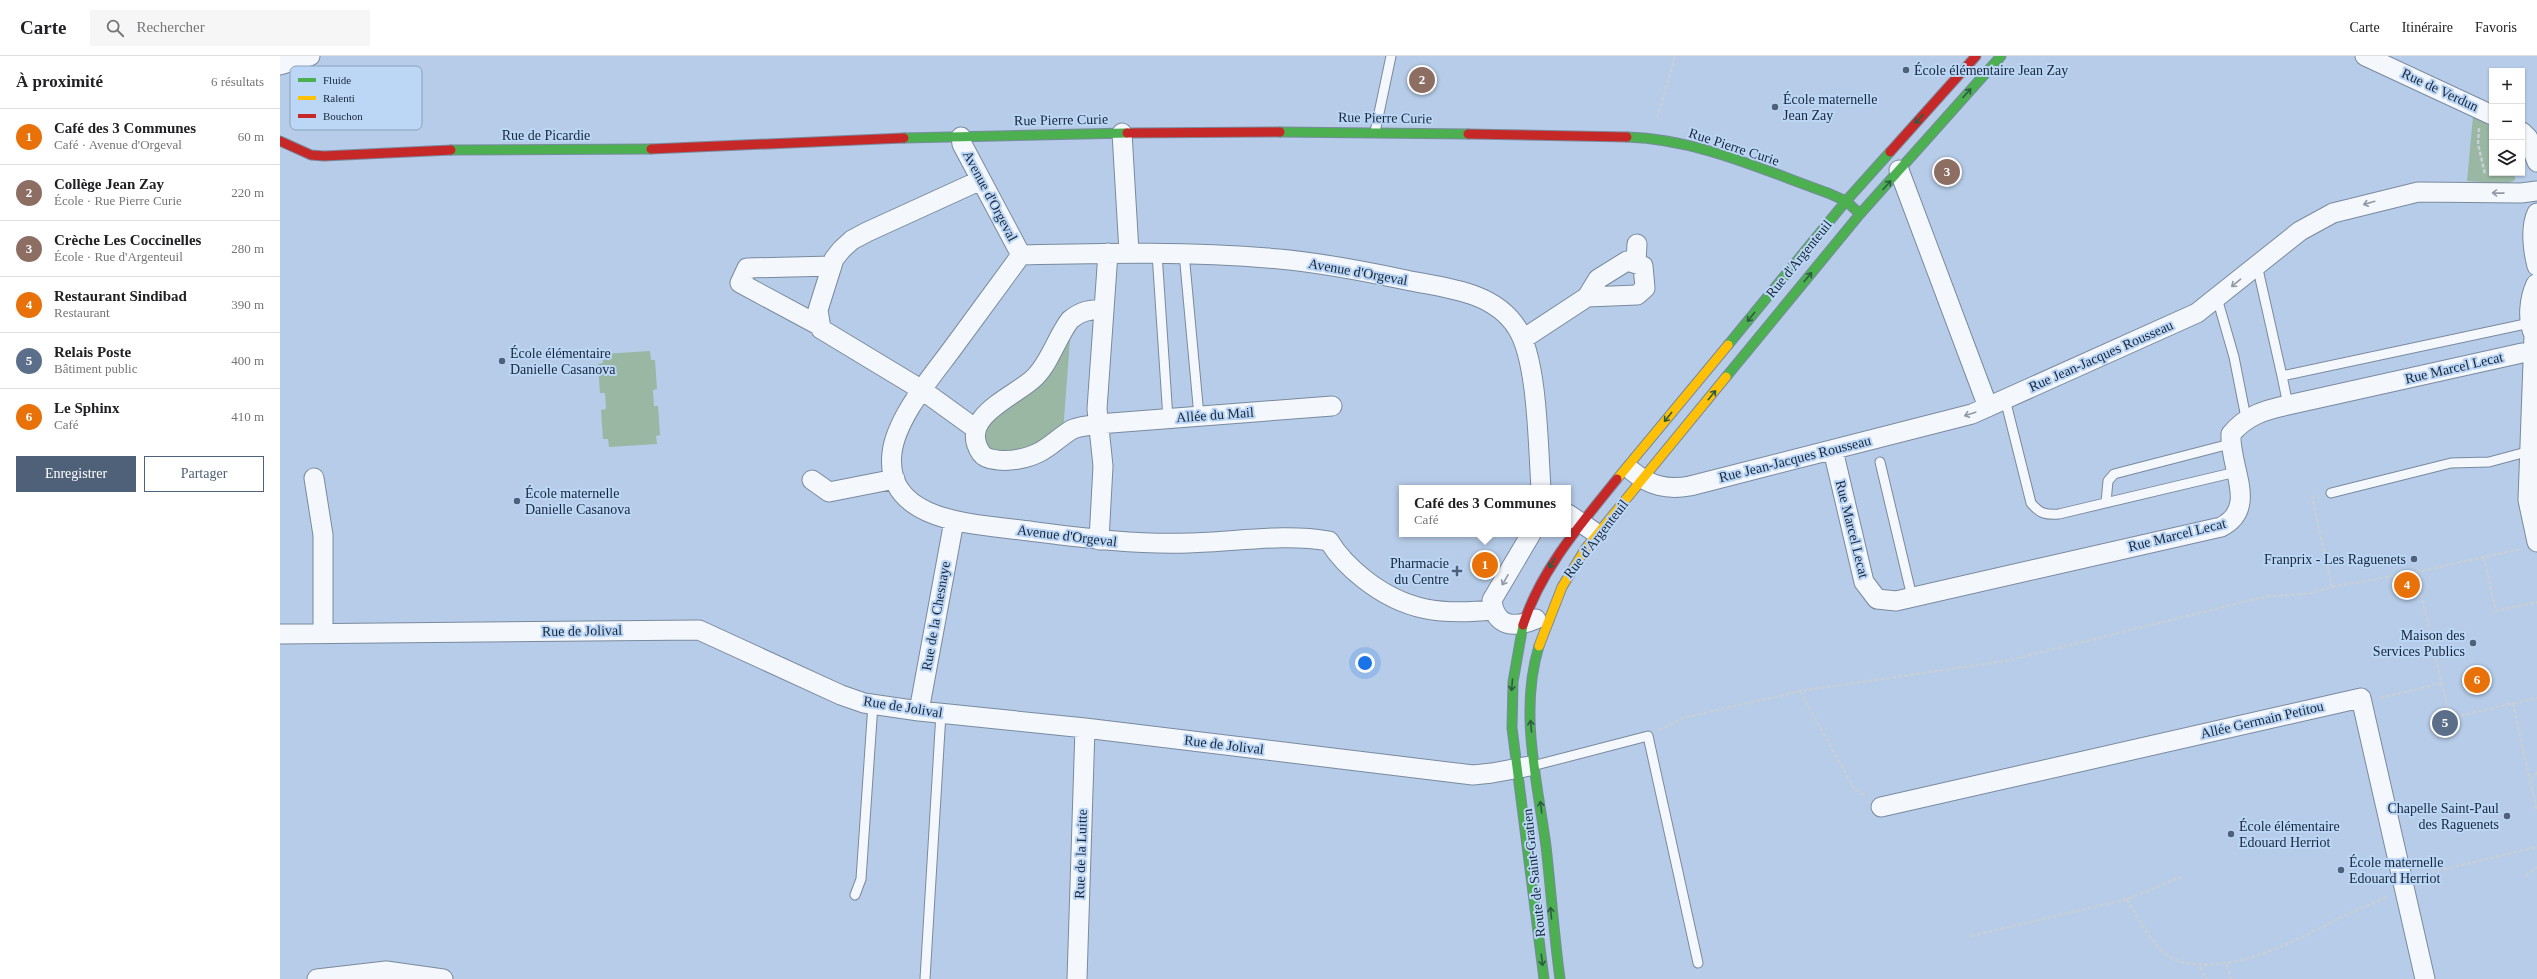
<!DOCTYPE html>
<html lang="fr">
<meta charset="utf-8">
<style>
:root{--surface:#fff;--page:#f6f6f6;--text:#202124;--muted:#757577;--line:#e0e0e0;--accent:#4f6178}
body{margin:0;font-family:"Times New Roman",serif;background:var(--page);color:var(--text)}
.controls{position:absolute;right:12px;top:12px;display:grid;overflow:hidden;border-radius:0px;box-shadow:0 1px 3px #0004}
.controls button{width:36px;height:36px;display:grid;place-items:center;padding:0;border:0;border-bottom:1px solid var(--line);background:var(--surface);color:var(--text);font:20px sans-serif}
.you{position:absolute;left:1085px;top:607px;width:14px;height:14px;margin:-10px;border:3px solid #fff;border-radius:50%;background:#1a73e8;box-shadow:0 0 0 6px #1a73e833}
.badge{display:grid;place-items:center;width:26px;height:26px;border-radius:50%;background:var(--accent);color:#fff;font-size:13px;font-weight:700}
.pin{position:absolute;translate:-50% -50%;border:2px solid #fff;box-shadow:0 1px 4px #0006}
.popup{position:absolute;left:1119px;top:429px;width:172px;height:52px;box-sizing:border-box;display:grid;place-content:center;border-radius:0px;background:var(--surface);filter:drop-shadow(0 1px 3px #0005);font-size:13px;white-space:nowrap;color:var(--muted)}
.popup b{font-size:15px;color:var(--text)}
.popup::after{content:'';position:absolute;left:50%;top:100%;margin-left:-8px;border:8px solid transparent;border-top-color:var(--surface)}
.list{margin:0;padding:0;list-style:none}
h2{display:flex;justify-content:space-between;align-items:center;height:52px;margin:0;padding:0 16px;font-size:17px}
h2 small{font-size:13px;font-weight:400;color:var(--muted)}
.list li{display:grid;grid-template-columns:26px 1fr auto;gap:12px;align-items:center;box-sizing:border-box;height:56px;padding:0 16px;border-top:1px solid var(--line)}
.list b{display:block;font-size:15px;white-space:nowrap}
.list p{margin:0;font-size:13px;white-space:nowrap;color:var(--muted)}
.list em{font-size:13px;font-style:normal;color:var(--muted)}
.actions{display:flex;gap:8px;padding:12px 16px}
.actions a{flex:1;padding:9px 0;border:1px solid var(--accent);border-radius:0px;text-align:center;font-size:14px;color:var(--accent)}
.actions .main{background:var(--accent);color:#fff}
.icon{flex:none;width:22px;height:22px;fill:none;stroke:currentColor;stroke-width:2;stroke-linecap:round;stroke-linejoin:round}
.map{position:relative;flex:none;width:2257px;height:923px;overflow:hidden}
header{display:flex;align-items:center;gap:24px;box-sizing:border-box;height:56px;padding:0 20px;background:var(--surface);border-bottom:1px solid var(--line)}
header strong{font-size:19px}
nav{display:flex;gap:22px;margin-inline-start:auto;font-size:14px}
.search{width:280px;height:36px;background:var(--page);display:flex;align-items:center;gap:10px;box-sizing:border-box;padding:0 14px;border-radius:0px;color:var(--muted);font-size:15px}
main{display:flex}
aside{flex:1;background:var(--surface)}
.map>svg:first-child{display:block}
</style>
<header>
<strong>Carte</strong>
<div class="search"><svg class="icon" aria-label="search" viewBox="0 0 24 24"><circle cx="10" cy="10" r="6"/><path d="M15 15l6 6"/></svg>Rechercher</div>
<nav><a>Carte</a><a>Itinéraire</a><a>Favoris</a></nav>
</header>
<main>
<aside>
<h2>À proximité<small>6 résultats</small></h2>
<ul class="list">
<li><span class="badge" style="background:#e8710a">1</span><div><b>Café des 3 Communes</b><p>Café · Avenue d'Orgeval</p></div><em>60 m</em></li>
<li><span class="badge" style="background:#8d6e63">2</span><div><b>Collège Jean Zay</b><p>École · Rue Pierre Curie</p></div><em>220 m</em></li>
<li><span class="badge" style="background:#8d6e63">3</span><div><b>Crèche Les Coccinelles</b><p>École · Rue d'Argenteuil</p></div><em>280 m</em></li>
<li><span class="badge" style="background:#e8710a">4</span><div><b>Restaurant Sindibad</b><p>Restaurant</p></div><em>390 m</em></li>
<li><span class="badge" style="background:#5c6f8a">5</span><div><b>Relais Poste</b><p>Bâtiment public</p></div><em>400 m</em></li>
<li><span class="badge" style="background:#e8710a">6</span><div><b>Le Sphinx</b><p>Café</p></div><em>410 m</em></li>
</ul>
<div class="actions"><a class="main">Enregistrer</a><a>Partager</a></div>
</aside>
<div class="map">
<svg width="2257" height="923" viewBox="0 0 2257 923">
<rect width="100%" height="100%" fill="#b6cce8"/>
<!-- green -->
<path fill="#99b7a3" d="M2193,61l11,4 8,8v44h23v7l-9,4 -39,-3z
M788,282l2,2 -7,92 -31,19 -45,2 -3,-19 2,-13z
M370,295l1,9h4l2,29 -4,1 1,16h4l2,29 -4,1 1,8 -48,3 -1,-8h-5l-2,-29 5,-1 -1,-16h-5l-2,-29 5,-1 -1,-9z"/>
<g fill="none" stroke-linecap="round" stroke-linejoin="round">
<!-- lane casing -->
<g stroke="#798a9f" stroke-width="11">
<path id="lane" d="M1095,76l16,-76
M877,197l11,166
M904,197l15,163
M1977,209l25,111
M1937,242l17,59 12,61
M1725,343l26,104c9,11 15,12 28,11l177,-42
M2008,349l-6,-29 248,-53
M1600,406l32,135
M2051,437l120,-30 38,-1 41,-11
M1826,446l2,-21 6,-7 116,-30
M1256,709l112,-29 50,227
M575,839l6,-16 12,-175
M645,923l16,-266"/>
</g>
<!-- street casing -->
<g stroke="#798a9f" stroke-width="21">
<path id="street" d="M2085,0l127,59
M0,9l30,-9
M2242,76l6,6 9,24
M842,77l7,119
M681,81l1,7 59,111
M1619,114l89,237
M1356,206l1,-18
M2257,210c-4,-15 -7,-39 0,-53
M2256,228c-7,15 -9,36 -2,51l-6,165 9,42
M824,254c-14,-1 -23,1 -34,10 -13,17 -20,42 -35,57 -18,19 -78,39 -54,76 6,9 28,8 38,6 26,-5 32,-16 52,-29 7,-4 19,-4 27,-6l234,-18
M540,270l-80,-43 7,-15 85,-2
M1243,283l64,-42 50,-2 8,-7 -2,-22 -16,-5 -29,18 -11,18
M696,373l-54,-39 -101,-61 -3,-19 16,-51 8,-10 10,-9 15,-8 114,-52
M1553,394l31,132 13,17 19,2 325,-74c38,-19 8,-60 10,-93 16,-19 34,-24 57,-29l234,-52h12
M1352,415c18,15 35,19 58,15l282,-72 225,-101 103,-82 33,-18 85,-21 103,1 16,-2
M34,422l9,57v99
M532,424l17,12 66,-13
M1288,458l25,17
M1251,478l-39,66c3,28 23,28 44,19
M819,484l4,-74 -6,-57 11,-156
M1213,554c-51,5 -87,2 -129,-31 -14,-11 -26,-23 -35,-38 -46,-8 -93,1 -140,2 -57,2 -112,-6 -168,-13 -46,-6 -137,-8 -129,-77 4,-36 42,-79 63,-108 22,-30 44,-60 66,-90 86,-2 172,-4 258,4 43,4 85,12 127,21 39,8 88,11 111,48 21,32 21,120 24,160
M0,578l419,-4 142,65 23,8 55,8 166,17 388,47 19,-2 38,-7
M639,655l35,-190
M1601,751l480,-109 64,281
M37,923l69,-8 57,8
M797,923l8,-251"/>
</g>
<!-- fast casing -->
<g stroke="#798a9f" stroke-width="11">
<path id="fast" d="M1000,76l188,2
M1347,81c70,2 136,33 201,56l18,8 14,13
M624,82l223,-5
M171,94l200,-1
M1448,289l118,-144 44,-49
M1446,321l134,-163 141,-158
M1243,569l-10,57 -1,46 32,251
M1259,590c-20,65 -2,134 7,200 5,44 8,89 14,133"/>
</g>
<!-- slow casing -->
<g stroke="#798a9f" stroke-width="11">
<path id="slow" d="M1337,423l111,-134
M1259,590l23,-59 24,-39 140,-171"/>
</g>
<!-- jam casing -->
<g stroke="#798a9f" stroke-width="11">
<path id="jam" d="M847,77l153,-1
M1188,78l159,3
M0,85l31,14 13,1 127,-6
M371,93l253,-11
M1610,96l86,-96
M1243,569c18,-56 58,-101 94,-146"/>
</g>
<!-- path -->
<path stroke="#c7cfd7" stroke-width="2.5" stroke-dasharray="4 2" stroke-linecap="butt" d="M1377,62l18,-62
M2199,72l-1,16 7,30
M2204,501l12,54 41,-9
M2136,516l105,-23
M2052,531l84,-15 34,146 87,-20
M1520,635l53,96 13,9
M2100,642l62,-15
M2233,647l17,78
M1379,674l24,-12 117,-27 205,-30 263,-65 40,-2 24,-7 -20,-89 7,-2
M2257,716l-7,9 7,30
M2140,819l117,-28
M2245,820l12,-9
M1847,843c13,21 24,47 46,60 52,20 120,-17 165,-40 17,-9 34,-15 50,-23
M1691,880l156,-37 54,-22
M1947,909l4,14
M1920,911l7,12"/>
<!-- lane -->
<use href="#lane" stroke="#f4f7fc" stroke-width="9"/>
<!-- street -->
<use href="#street" stroke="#f4f7fc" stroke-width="19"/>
<!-- fast -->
<use href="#fast" stroke="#4caf50" stroke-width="9"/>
<!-- slow -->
<use href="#slow" stroke="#ffc107" stroke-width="9"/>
<!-- jam -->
<use href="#jam" stroke="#c62828" stroke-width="9"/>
</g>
<!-- one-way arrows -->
<defs><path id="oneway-shaft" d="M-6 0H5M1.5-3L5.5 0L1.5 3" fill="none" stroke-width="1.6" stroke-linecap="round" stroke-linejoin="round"/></defs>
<g stroke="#2c5d43">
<use href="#oneway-shaft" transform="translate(1687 37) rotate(-48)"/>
<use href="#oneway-shaft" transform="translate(1639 63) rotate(133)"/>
<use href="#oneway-shaft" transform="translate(1607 129) rotate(-48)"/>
<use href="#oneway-shaft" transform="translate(1528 221) rotate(-50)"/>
<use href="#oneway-shaft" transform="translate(1471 261) rotate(129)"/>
<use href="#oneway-shaft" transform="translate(1432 339) rotate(-51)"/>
<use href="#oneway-shaft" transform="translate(1388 361) rotate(129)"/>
<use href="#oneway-shaft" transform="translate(1272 507) rotate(121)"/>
<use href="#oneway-shaft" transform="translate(1232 629) rotate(95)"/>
<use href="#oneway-shaft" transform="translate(1251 670) rotate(-95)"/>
<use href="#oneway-shaft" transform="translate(1261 751) rotate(-97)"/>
<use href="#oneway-shaft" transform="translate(1271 857) rotate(-95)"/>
<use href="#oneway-shaft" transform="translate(1262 904) rotate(83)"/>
</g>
<g stroke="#9199a5">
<use href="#oneway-shaft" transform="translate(2218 137) rotate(-179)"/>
<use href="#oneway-shaft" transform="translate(2089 147) rotate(164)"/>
<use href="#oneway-shaft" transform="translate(1956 227) rotate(141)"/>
<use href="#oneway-shaft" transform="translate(1690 358) rotate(162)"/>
<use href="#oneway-shaft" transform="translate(1225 524) rotate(120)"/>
</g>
<!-- markers -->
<g fill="#4f6178" stroke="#bcd6f6" stroke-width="1.5">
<circle cx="1626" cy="14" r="4"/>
<circle cx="1495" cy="51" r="4"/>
<circle cx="222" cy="305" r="4"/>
<circle cx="237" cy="445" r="4"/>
<circle cx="2134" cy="503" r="4"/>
<path d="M1175 509h4v4h4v4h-4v4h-4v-4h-4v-4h4z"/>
<circle cx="2193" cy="587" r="4"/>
<circle cx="2227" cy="760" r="4"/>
<circle cx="1951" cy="778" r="4"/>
<circle cx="2061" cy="814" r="4"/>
</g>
<g text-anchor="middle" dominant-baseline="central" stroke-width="4" stroke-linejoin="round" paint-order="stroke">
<!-- poi labels -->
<g font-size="14" fill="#17273b" stroke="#bcd6f6" text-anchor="start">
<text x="1634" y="14">École élémentaire Jean Zay</text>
<text x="1503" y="43">École maternelle<tspan x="1503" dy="16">Jean Zay</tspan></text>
<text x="230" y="297">École élémentaire<tspan x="230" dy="16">Danielle Casanova</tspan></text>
<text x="245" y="437">École maternelle<tspan x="245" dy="16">Danielle Casanova</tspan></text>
<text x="2126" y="503" text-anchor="end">Franprix - Les Raguenets</text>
<text x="1169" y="507" text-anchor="end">Pharmacie<tspan x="1169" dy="16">du Centre</tspan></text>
<text x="2185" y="579" text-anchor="end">Maison des<tspan x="2185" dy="16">Services Publics</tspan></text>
<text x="2219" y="752" text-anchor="end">Chapelle Saint-Paul<tspan x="2219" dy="16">des Raguenets</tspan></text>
<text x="1959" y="770">École élémentaire<tspan x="1959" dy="16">Edouard Herriot</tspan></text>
<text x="2069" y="806">École maternelle<tspan x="2069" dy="16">Edouard Herriot</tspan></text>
</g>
<!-- street labels -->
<g font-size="14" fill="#17273b" stroke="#bcd6f6">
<text transform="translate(2160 34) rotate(25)">Rue de Verdun</text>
<text transform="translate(1105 62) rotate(1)">Rue Pierre Curie</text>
<text transform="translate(781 64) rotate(-1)">Rue Pierre Curie</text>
<text x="266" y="79">Rue de Picardie</text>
<text transform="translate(1454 91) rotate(18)">Rue Pierre Curie</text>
<text transform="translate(710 140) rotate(62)">Avenue d'Orgeval</text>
<text transform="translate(1519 203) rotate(-51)">Rue d'Argenteuil</text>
<text transform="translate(1078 216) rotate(10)">Avenue d'Orgeval</text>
<text transform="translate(1821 300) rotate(-24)">Rue Jean-Jacques Rousseau</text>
<text transform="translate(2174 312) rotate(-13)">Rue Marcel Lecat</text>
<text transform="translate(935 359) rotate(-4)">Allée du Mail</text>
<text transform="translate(1515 403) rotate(-14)">Rue Jean-Jacques Rousseau</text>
<text transform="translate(1572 473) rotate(76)">Rue Marcel Lecat</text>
<text transform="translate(1897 479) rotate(-14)">Rue Marcel Lecat</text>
<text transform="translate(787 480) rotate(7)">Avenue d'Orgeval</text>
<text transform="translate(1316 483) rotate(-52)">Rue d'Argenteuil</text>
<text transform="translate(656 560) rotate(-80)">Rue de la Chesnaye</text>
<text transform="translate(302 575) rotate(-1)">Rue de Jolival</text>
<text transform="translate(623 651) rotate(9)">Rue de Jolival</text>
<text transform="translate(1982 664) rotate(-13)">Allée Germain Petitou</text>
<text transform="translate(944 689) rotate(7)">Rue de Jolival</text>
<text transform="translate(801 798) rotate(-88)">Rue de la Luitte</text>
<text transform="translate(1254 817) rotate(-96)">Route de Saint-Gratien</text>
</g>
</g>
<!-- legend -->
<rect x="10" y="10" width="132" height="64" rx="6" fill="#bcd6f6" stroke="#8aa2be" stroke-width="1"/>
<rect x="18" y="22" width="18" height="4" fill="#4caf50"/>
<rect x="18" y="40" width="18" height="4" fill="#ffc107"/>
<rect x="18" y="58" width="18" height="4" fill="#c62828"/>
<g font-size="11" fill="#17273b">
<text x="43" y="28">Fluide</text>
<text x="43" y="46">Ralenti</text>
<text x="43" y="64">Bouchon</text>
</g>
</svg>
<div class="controls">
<button>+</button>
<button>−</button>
<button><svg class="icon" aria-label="layers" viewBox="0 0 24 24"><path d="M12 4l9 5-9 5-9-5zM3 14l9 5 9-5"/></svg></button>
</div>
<div class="you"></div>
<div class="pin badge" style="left:1205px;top:509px;background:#e8710a">1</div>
<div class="popup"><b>Café des 3 Communes</b>Café</div>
<div class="pin badge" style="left:1142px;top:24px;background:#8d6e63">2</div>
<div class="pin badge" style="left:1667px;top:116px;background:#8d6e63">3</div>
<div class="pin badge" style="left:2127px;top:529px;background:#e8710a">4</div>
<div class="pin badge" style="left:2165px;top:667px;background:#5c6f8a">5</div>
<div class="pin badge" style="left:2197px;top:624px;background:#e8710a">6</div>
</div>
</main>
